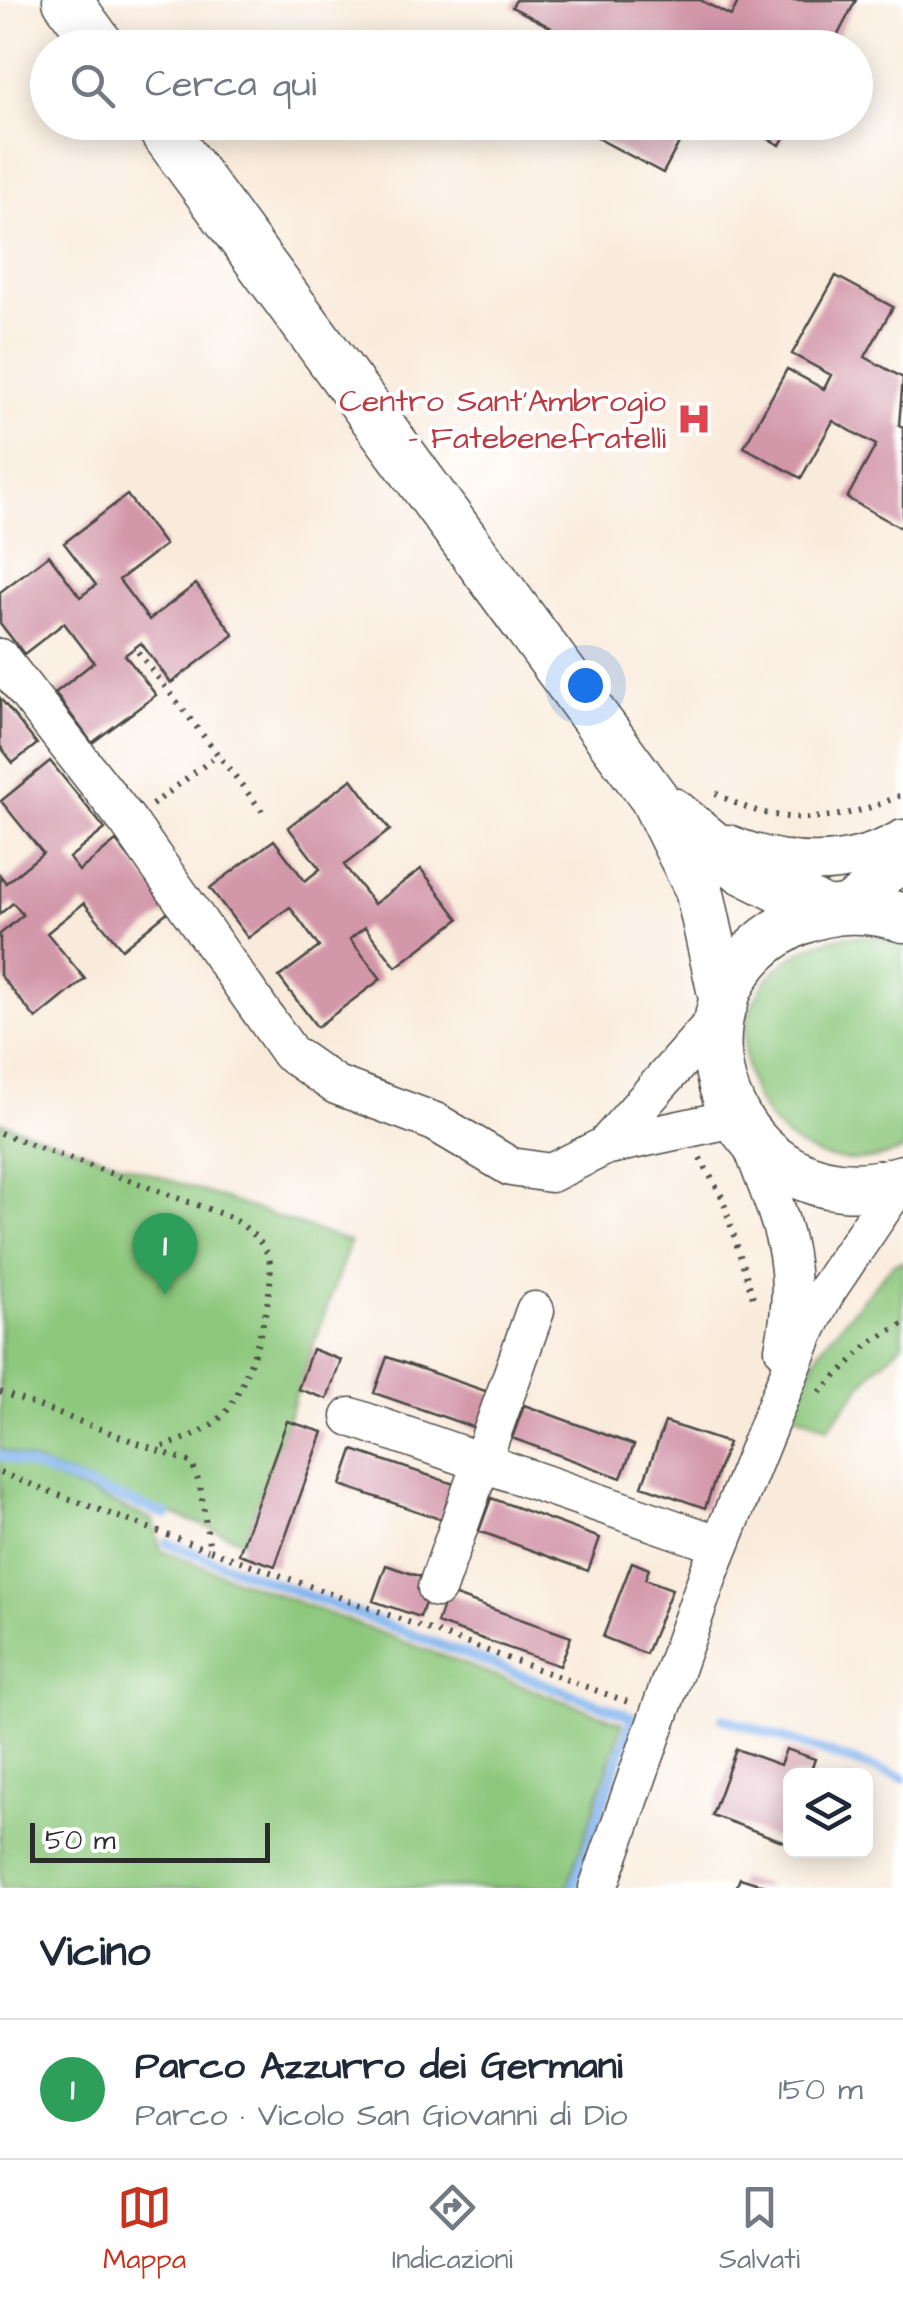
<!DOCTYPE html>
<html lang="it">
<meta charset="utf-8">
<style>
:root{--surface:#fff;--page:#f2f2f3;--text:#1f2937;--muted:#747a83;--line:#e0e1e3;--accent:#c8321e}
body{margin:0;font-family:"Architects Daughter",sans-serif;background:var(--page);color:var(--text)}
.controls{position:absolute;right:30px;bottom:30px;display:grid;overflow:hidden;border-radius:15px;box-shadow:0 5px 25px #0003}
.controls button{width:90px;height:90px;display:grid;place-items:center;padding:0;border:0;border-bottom:2px solid var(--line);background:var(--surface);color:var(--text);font:50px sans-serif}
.scale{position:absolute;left:30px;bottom:25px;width:240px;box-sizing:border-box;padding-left:10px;border:5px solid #2b2b2b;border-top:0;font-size:28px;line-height:35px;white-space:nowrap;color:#2b2b2b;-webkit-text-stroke:8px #fff;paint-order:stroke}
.you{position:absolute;left:585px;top:685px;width:35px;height:35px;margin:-25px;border:8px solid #fff;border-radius:50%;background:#1a73e8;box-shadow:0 0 0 15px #1a73e833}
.badge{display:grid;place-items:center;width:65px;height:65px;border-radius:50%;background:var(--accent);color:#fff;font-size:32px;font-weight:700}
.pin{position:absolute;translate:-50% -82px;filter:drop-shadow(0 2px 5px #0008)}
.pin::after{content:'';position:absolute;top:52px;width:35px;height:30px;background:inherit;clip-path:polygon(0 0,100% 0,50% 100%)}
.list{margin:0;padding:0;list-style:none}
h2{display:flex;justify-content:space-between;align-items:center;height:130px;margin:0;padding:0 40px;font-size:42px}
h2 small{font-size:32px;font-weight:400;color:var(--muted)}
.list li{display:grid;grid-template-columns:65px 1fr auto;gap:30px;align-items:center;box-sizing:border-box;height:140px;padding:0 40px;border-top:2px solid var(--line)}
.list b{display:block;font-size:38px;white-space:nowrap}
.list p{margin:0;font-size:32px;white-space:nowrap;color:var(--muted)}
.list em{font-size:32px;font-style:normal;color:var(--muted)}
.icon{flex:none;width:55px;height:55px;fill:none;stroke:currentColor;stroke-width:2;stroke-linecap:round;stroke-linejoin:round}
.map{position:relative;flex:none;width:903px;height:1888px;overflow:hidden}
.search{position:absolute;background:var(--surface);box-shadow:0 5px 25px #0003;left:30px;right:30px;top:30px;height:110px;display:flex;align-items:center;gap:25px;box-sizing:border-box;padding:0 35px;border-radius:55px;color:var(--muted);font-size:38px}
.sheet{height:270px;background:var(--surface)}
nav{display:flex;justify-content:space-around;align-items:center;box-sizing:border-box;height:140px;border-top:2px solid var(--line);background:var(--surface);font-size:28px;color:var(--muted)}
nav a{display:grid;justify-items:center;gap:5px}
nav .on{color:var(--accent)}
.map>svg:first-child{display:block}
</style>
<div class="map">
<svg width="903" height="1888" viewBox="0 0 903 1888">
<rect width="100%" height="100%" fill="#fff"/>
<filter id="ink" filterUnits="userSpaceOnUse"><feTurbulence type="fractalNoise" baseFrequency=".01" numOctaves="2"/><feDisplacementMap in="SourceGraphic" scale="20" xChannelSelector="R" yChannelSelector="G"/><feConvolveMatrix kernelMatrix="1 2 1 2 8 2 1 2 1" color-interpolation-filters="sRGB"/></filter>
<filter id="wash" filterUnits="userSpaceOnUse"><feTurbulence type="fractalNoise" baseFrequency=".0048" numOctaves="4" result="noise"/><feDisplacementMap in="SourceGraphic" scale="40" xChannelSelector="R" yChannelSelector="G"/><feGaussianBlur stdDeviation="2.25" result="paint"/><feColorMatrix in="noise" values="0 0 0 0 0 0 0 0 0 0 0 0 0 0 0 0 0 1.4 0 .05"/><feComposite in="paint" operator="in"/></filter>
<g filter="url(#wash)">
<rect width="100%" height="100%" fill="#f9ebdb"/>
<!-- green -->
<path fill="#8cc77b" stroke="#5c7953" stroke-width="2.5" d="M847,936l28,1 28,9v204c-162,63 -230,-185 -56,-214z
M0,1122l350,120 -106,299 -244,-92z
M903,1261v83l-29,26 -46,58 -37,-16 29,-63 73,-85z
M0,1456l153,64 8,31 462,172 -56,165h-567z"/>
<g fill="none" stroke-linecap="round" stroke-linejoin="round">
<!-- stream -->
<path stroke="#81b4ee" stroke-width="10" d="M0,1455l167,60
M167,1543l466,174 -60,171
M723,1718l180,60"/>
</g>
<g id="blocks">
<!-- building -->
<path fill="#d397aa" d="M516,0h184l31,16 8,-16h117l-25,48h-241l-78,-41z
M567,122h123l-27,51z
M737,122h55l-12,23z
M836,276l57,31 -28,50 38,21 -4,47 4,2v102l-56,-31 29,-53 -43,-24 -32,57 -57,-31 43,-78 37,20 7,-14 -39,-21z
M127,495l38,50 -46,35 30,40 47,-36 38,51 -63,48 -30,-40 -16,12 31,40 -64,48 -37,-50 39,-31 -30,-39 -40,31 -24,-31v-31l49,-37 31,42 16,-12 -32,-42z
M0,698l37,46 -24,19 -13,-17z
M50,761l55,68 -36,29 10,13 37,-30 55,68 -49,40 -38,-46 -37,30 38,46 -49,40 -36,-44v-41l23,-19 -10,-12 -13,11v-39l6,8 37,-30 -42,-52z
M352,779l38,51 -46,35 30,39 47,-35 38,50 -63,48 -31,-40 -15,12 31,40 -64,48 -38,-50 40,-30 -29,-40 -42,31 -38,-50 64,-48 31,41 15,-12 -32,-42z
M312,1349l29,11 -14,39 -29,-10z
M387,1357l110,38 -13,36 -110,-38z
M524,1405l110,40 -13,33 -109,-40z
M287,1421l36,11 -48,134 -36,-12z
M665,1422l63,21 -23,65 -63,-22z
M353,1450l110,37 -12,36 -110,-38z
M491,1498l109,40 -12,33 -109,-40z
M632,1562l17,7 -4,10 27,10 -26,65 -43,-17z
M386,1565l47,16 -13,36 -47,-16z
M447,1593l124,44 -11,29 -123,-43z
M736,1749l44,16 6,-16 29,10 -6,17h-19v50l-5,16 -73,-27z
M740,1878l29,9v1h-33z"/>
</g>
</g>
<g filter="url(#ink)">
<use href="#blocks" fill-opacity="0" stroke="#4a4845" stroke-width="2.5"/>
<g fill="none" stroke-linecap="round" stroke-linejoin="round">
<!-- minor casing -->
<g stroke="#4a4845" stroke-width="41">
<path id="minor" d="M0,658l129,165 161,230 46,32 99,37 76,45 40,6 54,-27
M728,844c59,24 118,27 175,-5
M839,910l64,-47
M721,1014l-116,132 130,-28
M750,1140c30,81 53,120 34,209
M351,1417l369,128
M437,1588l98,-277
M598,1888l112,-318 97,-241 20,-39 75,-111"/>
</g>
<!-- major casing -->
<g stroke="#4a4845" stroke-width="51">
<path id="major" d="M67,0l35,48
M157,122l497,676 45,91 25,114
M672,812l71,58 84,42
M903,918c-34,-12 -71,-11 -104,3 -159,72 -68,311 104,258"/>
</g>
<!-- path -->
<path stroke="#4a4845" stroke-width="6" stroke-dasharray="2.5 8" stroke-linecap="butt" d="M138,652l124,159
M716,793c60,36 127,30 187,1
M152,805l67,-51
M0,1133l230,84c14,8 31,22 38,38 12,31 -21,135 -44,159 -18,19 -43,26 -67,35
M700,1158l22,39 33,107
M0,1392l192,71 8,23 10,64 418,152
M820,1392l51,-50 32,-18
M0,1473l208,77"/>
<!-- minor -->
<use href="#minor" stroke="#fff" stroke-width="38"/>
<!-- major -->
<use href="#major" stroke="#fff" stroke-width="48"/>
</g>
</g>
<!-- icons -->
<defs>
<g id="hospital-bare" transform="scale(2.7)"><path d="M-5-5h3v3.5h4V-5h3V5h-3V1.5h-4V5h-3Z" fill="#e0444e" stroke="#fff" stroke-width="2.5" paint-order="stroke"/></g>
</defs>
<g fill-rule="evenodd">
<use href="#hospital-bare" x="694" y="419"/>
</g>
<g text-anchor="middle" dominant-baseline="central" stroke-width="8" stroke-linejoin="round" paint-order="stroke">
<!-- health labels -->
<g font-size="32" fill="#be3a42" stroke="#fff" text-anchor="end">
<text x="666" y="401">Centro Sant'Ambrogio<tspan x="666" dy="37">- Fatebenefratelli</tspan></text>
</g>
</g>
</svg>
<div class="controls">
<button><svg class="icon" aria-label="layers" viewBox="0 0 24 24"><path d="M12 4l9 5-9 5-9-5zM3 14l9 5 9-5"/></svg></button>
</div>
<div class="scale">50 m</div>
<div class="you"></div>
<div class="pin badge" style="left:165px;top:1295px;background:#2e9e5b">1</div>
<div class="search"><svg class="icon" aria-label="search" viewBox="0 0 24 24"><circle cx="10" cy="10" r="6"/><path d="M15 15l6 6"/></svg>Cerca qui</div>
</div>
<section class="sheet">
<h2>Vicino<small></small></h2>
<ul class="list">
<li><span class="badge" style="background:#2e9e5b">1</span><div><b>Parco Azzurro dei Germani</b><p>Parco · Vicolo San Giovanni di Dio</p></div><em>150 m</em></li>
</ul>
</section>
<nav>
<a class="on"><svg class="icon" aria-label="map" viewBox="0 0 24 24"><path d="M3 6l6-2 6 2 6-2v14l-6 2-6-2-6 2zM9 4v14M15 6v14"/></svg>Mappa</a>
<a><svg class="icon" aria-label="directions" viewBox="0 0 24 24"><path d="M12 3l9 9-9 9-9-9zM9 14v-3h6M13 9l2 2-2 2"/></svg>Indicazioni</a>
<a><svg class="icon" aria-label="saved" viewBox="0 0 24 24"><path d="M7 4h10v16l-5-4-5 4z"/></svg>Salvati</a>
</nav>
